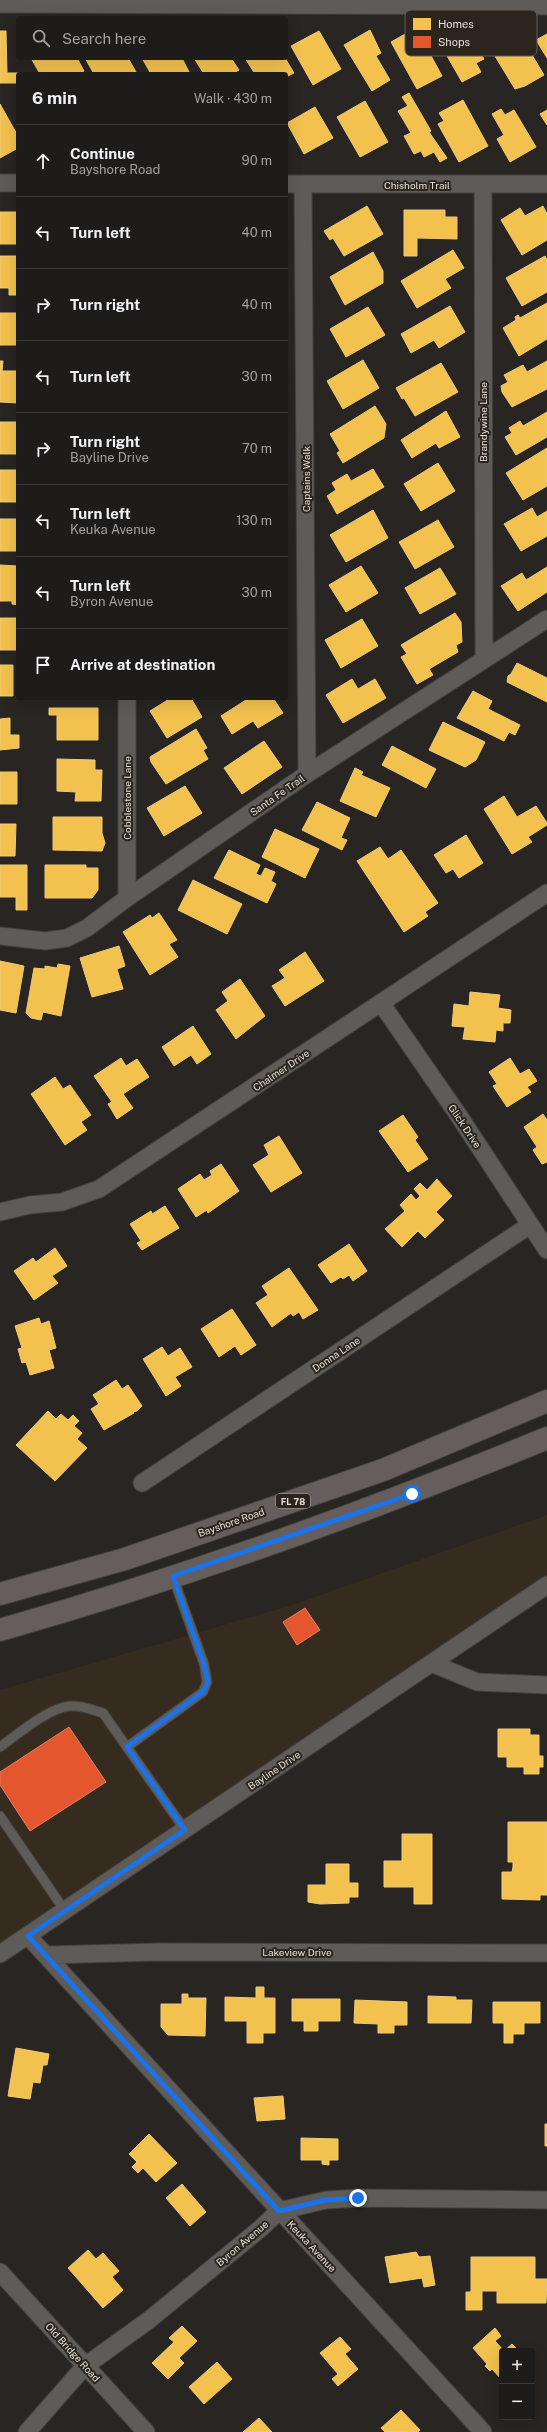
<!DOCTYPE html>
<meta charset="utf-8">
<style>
:root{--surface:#1e1c1a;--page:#2b2927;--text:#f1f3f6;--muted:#a1a1a2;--line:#3c3a39}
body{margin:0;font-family:"Public Sans",sans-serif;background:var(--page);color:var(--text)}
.controls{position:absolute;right:12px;bottom:12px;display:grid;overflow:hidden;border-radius:4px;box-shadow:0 4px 16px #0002}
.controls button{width:36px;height:36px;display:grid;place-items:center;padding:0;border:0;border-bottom:1px solid var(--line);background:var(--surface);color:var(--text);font:20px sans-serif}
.stop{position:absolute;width:12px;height:12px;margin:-9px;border:3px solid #1a73e8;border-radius:50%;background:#fff}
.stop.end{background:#1a73e8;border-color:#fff;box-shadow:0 1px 4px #0008}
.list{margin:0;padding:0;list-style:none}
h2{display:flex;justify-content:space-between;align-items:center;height:52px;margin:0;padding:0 16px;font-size:17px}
h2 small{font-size:13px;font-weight:400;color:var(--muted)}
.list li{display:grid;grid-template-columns:26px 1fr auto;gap:12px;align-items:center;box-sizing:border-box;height:72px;padding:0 16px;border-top:1px solid var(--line)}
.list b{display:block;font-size:15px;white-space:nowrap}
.list p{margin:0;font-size:13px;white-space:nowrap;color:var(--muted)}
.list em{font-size:13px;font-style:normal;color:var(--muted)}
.icon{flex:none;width:22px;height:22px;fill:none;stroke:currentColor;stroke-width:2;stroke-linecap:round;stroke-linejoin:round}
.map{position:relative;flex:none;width:547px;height:2432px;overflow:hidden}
.search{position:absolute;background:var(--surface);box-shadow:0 4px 16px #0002;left:16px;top:16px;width:272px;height:44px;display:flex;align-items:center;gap:10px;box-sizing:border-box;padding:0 14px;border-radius:4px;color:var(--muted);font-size:15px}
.panel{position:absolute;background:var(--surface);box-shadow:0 4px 16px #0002;left:16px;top:72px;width:272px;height:628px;border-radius:4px}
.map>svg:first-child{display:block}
</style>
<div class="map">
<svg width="547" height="2432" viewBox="0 0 547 2432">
<rect width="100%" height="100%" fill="#282522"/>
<!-- commercial -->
<path fill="#352b1e" d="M547,1515v82l-547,363v-270l292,-85z"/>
<!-- homes -->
<path fill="#f2c14e" stroke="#eeca78" d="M466,27l18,32 -8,4 5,9 -19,10 -23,-40z
M416,28l26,48 -25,13 -26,-47z
M370,30l11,23 -5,3 14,24 -18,11 -28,-46z
M517,30l27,45 -19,11 -10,3 -28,-46 13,-8 2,4z
M0,31h6l1,42h11v10h-18z
M319,31l22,38 -28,16 -22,-39z
M547,34v24l-11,-18z
M31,58h46l7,13 -5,3h-39z
M85,58h43l8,14 -4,2h-38z
M142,58h40l8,16h-39z
M194,58h37l8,12 -7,4h-28z
M245,58h40l9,15 -8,4v-3h-31z
M409,93l22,38 -2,1 18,26 -7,4 -6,-10 -10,5 -3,-6 -7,3 -10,-18 7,-3 -13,-22 10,-5 -6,-9z
M463,100l25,46 -29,16 -21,-38 6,-3 -5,-8z
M365,101l23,41 -28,15 -23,-40z
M0,104l18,32v12l-18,10z
M315,107l18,31 -29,16 -17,-31z
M501,109l4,6 9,-5 22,37 -26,15 -13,-23 7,-4 -12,-21z
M547,110v15l-7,-11z
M367,206l16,28 -39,22 -11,-18 -3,2 -6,-9z
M543,206l4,8v26l-25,15 -21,-35 19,-12 5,8z
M404,210h41v7h12v22l-40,-1v18h-13z
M0,212h18v32h-18z
M453,250l11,18 -19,11 6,9 -34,20 -16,-27z
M373,252l10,19v12l-38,22 -15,-28z
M0,256h18v39h-9v-7h-9z
M545,256l2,4v32l-25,14 -16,-28z
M547,303v36l-28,17 -16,-28 13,-8 -1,-3 3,-2 2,3z
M450,306l15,26 -26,16 -5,-8 -23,13 -10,-19z
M368,307l17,28 -39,22 -16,-28z
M0,313h18v32h-18z
M363,360l16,28 -36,21 -16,-28z
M0,361h3l-1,10h16v32l-18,-1z
M547,361v28l-35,18 -10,-15 -1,-6 7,-4 -4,-7 19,-10 4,7z
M441,363l17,29 -43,24 -11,-18 -2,1 -6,-11z
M375,406l11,18 -2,14 -41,25 -6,-10 3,-2 -10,-17z
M446,411l14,26 -21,11 -3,-5 -24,15 -11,-18z
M547,412v25l-31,18 -11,-18 7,-4 -3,-5 11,-7 3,5z
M0,422h16l1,32h-17z
M547,448v38l-24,14 -17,-27z
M438,463l17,28 -34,20 -17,-27z
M373,469l11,18 -47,27 -10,-18 9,-6 -4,-7 15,-9 4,7z
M0,470h18v32h-18z
M532,508l5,9 10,-6v25l-26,15 -17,-27z
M373,510l15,28 -42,24 -16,-27z
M0,519h18v32h-18z
M438,520l16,27 -39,22 -16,-27z
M0,565l18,1v39l-6,-1v-3h-12z
M361,566l17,27 -32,19 -17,-27z
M547,567v25l-29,19 -17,-25 21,-13 4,7z
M440,568l16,26 -36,20 -15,-26z
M455,613l6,9 1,20 -6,3 2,7 -29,17 4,6 -16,9 -16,-27 6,-3 -6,-9z
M0,618h18v32h-18z
M362,619l16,27 -37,22 -16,-28z
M517,663l30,15v24l-40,-20 1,-6 3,-2z
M0,665h13v31h-13z
M352,679l6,10 17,-10 11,19 -43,25 -17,-28z
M473,691l19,10 -4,8 32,16 -5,10 -6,-3 -5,9 -47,-23z
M171,698h20l11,19 -35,21 -17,-27z
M249,698h24l10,15 -25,15 -5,-7 -21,13 -11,-18z
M49,708h49v32h-41v-25h-8z
M10,718v17h9v13l-19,2v-31z
M443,722l42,20 -9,18 -11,7 -36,-17z
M196,729l11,19 -4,2 5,9 -42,25 -15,-22 -1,-5z
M264,741l18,26 -40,27 -18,-26z
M392,746l44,23 -10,19 -44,-23z
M57,759l38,1v10h7l-1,31h-26l1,-9 -19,-1z
M355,768l8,4 -2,3 29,13 -14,29 -36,-16z
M0,772h17v32h-17z
M185,786l17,27 -38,23 -17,-28z
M504,796l13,21 19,-11 11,17v2l-19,12 4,5 -20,12 -28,-45z
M317,802l33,16 -9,20 6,2 -5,10 -40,-20z
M53,817h49v16l3,10 -3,8 -49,-1z
M0,824h16l-1,32h-15z
M275,829l44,20 -14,29 -43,-21z
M466,835l17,28 -24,15 -6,-9 -7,4 -12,-18z
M380,847l8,12 13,-9 37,53 -13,9 3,4 -24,16 -47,-71z
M229,850l31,15 -4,9 5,2 4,-8 10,4 -4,9 5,3 -9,19 -53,-25z
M0,865h27v45h-11v-13h-16z
M45,865h41v3h12v22l-6,8h-47z
M193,880l49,24 -15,30 -49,-24z
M159,913l18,27 -8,4 9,13 -28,18 -27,-43 27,-17 2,3z
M119,946l6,20 -8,3 6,20 -31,8 -12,-39z
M305,952l19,29 -39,25 -13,-20 13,-8 -6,-8z
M0,961l24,5 -8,47 -16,-3z
M58,964l12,2 -9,50 -18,-4 -2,8 -10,-2 -5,-5 8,-45 11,1v-3l12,2z
M240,979l25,37 -29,23 -20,-29 12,-9 -6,-9z
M470,992l30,3 -2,13 13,2 -1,13h-7v8l-7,-1 -1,12 -32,-3 2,-12 -13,-1 2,-22 15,2z
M193,1026l18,28 -14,10 -6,-9 -17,11 -12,-19z
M121,1058l5,8 11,-7 12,18 -26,17 10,14 -16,11 -9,-15 4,-2 -18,-26z
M510,1058l10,16 9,-5 8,12 -10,6 4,5 -24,15 -14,-21 4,-2 -8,-12z
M55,1077l8,12 7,-4 21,30 -10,7 6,8 -22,15 -34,-51z
M543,1114l4,6v42l-5,2 -9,-14 4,-3 -13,-20z
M403,1115l15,22 -3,3 13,19 -20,13 -29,-41z
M279,1136l23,37 -31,19 -18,-27 16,-10 -5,-10z
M221,1164l18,27 -31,22 -1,-3 -11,7 -18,-28 22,-15 4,6 8,-5 -2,-4z
M437,1179l15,17 -16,16 8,8 -19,18 -7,-7 -16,16 -17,-18 20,-18 -5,-6 11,-11 5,6 4,-4 -6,-7 6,-6 7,7z
M165,1206l14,22 -37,22 -5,-7 4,-2 -11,-17 21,-13 1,3z
M349,1244l18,27 -14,10 -4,-6 -6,4 -2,-2 -10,6 -13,-18z
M55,1248l12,18 -15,10 6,7 -24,17 -20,-29 19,-13 3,4z
M289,1268l29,42 -15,9 -4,-7 -6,4 -2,-3 -19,14 -16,-24 12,-8 -6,-9z
M232,1309l24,36 -15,10 -6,-9 -16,11 -18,-28z
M39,1318l2,6 8,-3 7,27 -7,2 5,18 -24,7 -4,-13 -4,1 -4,-14 4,-1 -7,-22z
M162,1347l6,9 12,-8 12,19 -17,10 6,9 -15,10 -23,-37z
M116,1380l6,9 6,-4 14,21 -5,5 -4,1 1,1 -30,17 -13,-21 8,-5 -6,-9z
M48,1411l8,8 5,-5 7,6 5,-5 6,6 -5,5 8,7 -5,6 10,9 -32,33 -39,-36z
M498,1729h32v6h9v21h4v11h-4v7h-15v-7h-17v-10h-9z
M508,1822h39v73h-7v5l-38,-1v-27h10l1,-5v-5h-5z
M402,1834h30v70h-18v-17h-30v-26h18z
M326,1864h23v19h9v14h-9v6l-29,1 -12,-2v-17h18z
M256,1987h8v11h11v35h-12v10h-16v-22h-22v-24l31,1z
M182,1994h6v4h18l-1,38 -37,-1 -7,-8v-23h21z
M428,1996l28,1v3h16l-1,23h-43z
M292,1999h48v22h-22v10h-14v-10h-12z
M355,2000l52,2v23h-13v8h-16v-9l-24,-1z
M493,2002h47v21h-16v11h-11v9h-9v-20h-11z
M16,2048l33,6 -2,11h-4l-3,18 -7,-1 -3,17 -22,-3z
M283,2096l2,23 -28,2 -3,-23z
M545,2124h2v22h-2z
M149,2134l28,29 -21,19 -13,-14 -5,5 -6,-6 5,-5 -8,-8z
M301,2138l37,1v21h-9v5l-7,-1v-4h-21z
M182,2184l24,28 -16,14 -24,-28z
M88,2250l8,9 7,-6 16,18 -7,6 11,13 -20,18 -35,-40z
M416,2252l3,5 11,-1 5,29 -11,2 -2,-9 -32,5 -5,-26z
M471,2257h64v22h12l-1,24h-49v-12h-15v19h-16v-18h5z
M182,2326l15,15 -18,17 5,5 -16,16 -16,-16 22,-21 -5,-4z
M495,2328l6,8 -6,5 9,10 8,-7 7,7h-17v29l-10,-11 -2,2 -5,-5 2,-2 -14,-16z
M340,2337l11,12 -6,5 13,15 -20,17 -6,-7 6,-5 -18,-21z
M217,2362l15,17 -28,25 -15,-17z
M401,2410l19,20 -2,2h-33l-4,-4z
M259,2418l13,14h-29z"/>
<!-- shops -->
<path fill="#e4572e" stroke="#e48062" d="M305,1608l15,22 -23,15 -14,-23z
M69,1727l37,55 -76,49 -30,-46v-13z"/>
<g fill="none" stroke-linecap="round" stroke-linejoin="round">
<!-- service casing -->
<g stroke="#43403d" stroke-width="11">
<path id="service" d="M0,1747c18,-13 48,-39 70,-41 11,-1 23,4 33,7l82,117
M127,1747l76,-55 4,-10 -3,-18 -31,-87
M0,1816l65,95"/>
</g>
<!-- minor casing -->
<g stroke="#43403d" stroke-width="19">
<path id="minor" d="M0,4l547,2
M0,183h18
M286,184h261
M303,184l4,590
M483,185l1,474
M127,698v200
M0,936l45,5 22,-3 20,-10 40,-30 180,-124 240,-155
M381,1003l78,113 88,134
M0,1212l30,-7 32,-3 37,-13 448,-296
M142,1483l388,-258
M431,1663l46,19 70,3
M28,1936l455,496
M0,1954l547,-369
M46,1955l111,-3 390,1
M0,2272l146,160
M27,2432l58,-66 64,-46 112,-92 18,-17 47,-11 32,-2 189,2"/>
</g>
<!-- primary casing -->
<g stroke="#43403d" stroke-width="24">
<path id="primary" d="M0,1594l125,-35 258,-89 164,-69
M0,1630c186,-53 368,-118 547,-192"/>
</g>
<!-- service -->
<use href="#service" stroke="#5e5b59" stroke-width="9"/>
<!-- minor -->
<use href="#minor" stroke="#5e5b59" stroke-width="17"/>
<!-- primary -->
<use href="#primary" stroke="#655e5c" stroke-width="22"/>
</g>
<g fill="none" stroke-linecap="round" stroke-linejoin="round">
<!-- route -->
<path stroke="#1a73e8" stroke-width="5" d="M358,2198l-32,2 -47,11 -251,-275 157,-106 -58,-83 76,-55 5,-10 -4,-18 -31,-88 239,-82"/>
</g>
<g text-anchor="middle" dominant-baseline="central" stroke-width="4" stroke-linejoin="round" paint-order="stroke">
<!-- shield labels -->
<rect fill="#2c251e" stroke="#aea8a2" stroke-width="1" x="276" y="1494" width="34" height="14" rx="3"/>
<g font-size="9" font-weight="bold" fill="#e5e0db">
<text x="293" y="1501">FL 78</text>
</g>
<!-- street labels -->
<g font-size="10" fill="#e5e0db" stroke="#2c251e">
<text x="417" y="185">Chisholm Trail</text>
<text transform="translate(483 422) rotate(-90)">Brandywine Lane</text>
<text transform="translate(306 479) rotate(-90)">Captains Walk</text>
<text transform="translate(277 795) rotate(-35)">Santa Fe Trail</text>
<text transform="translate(127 798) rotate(-90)">Cobblestone Lane</text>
<text transform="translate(281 1070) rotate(-34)">Chalmer Drive</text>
<text transform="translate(465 1126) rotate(56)">Glick Drive</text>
<text transform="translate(336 1354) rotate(-34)">Donna Lane</text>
<text transform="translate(231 1522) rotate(-19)">Bayshore Road</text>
<text transform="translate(274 1770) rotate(-34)">Bayline Drive</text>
<text x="297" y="1952">Lakeview Drive</text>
<text transform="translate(242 2243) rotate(-40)">Byron Avenue</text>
<text transform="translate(312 2246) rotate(47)">Keuka Avenue</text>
<text transform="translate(73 2352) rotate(48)">Old Bridge Road</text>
</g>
</g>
<!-- legend -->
<rect x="405" y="10" width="132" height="46" rx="6" fill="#2c251e" stroke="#645d57" stroke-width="1"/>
<rect x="413" y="18" width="18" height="12" fill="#f2c14e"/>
<rect x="413" y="36" width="18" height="12" fill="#e4572e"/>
<g font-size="11" fill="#e5e0db">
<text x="438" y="28">Homes</text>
<text x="438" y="46">Shops</text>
</g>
</svg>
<div class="controls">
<button>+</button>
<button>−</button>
</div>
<div class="stop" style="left:412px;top:1494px"></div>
<div class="stop end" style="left:358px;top:2198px"></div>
<div class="search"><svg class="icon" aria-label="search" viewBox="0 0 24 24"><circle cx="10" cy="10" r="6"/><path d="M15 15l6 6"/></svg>Search here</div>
<section class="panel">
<h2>6 min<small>Walk · 430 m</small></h2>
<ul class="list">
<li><svg class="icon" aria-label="ahead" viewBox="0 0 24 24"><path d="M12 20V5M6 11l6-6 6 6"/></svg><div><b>Continue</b><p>Bayshore Road</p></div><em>90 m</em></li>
<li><svg class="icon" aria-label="left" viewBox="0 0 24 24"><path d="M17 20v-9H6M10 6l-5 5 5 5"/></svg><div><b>Turn left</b></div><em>40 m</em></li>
<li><svg class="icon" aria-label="right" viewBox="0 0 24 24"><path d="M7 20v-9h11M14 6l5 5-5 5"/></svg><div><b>Turn right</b></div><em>40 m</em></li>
<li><svg class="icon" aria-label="left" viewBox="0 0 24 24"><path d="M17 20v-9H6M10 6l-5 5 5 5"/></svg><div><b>Turn left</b></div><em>30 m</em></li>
<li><svg class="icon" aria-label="right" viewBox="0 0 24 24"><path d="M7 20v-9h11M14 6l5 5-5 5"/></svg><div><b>Turn right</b><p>Bayline Drive</p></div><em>70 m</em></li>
<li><svg class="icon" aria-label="left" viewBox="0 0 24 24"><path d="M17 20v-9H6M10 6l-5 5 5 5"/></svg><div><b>Turn left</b><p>Keuka Avenue</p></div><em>130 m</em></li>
<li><svg class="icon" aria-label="left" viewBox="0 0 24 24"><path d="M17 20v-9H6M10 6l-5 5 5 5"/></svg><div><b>Turn left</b><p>Byron Avenue</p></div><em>30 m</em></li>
<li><svg class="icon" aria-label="arrive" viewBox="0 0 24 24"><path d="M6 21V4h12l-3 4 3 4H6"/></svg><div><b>Arrive at destination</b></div></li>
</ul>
</section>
</div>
